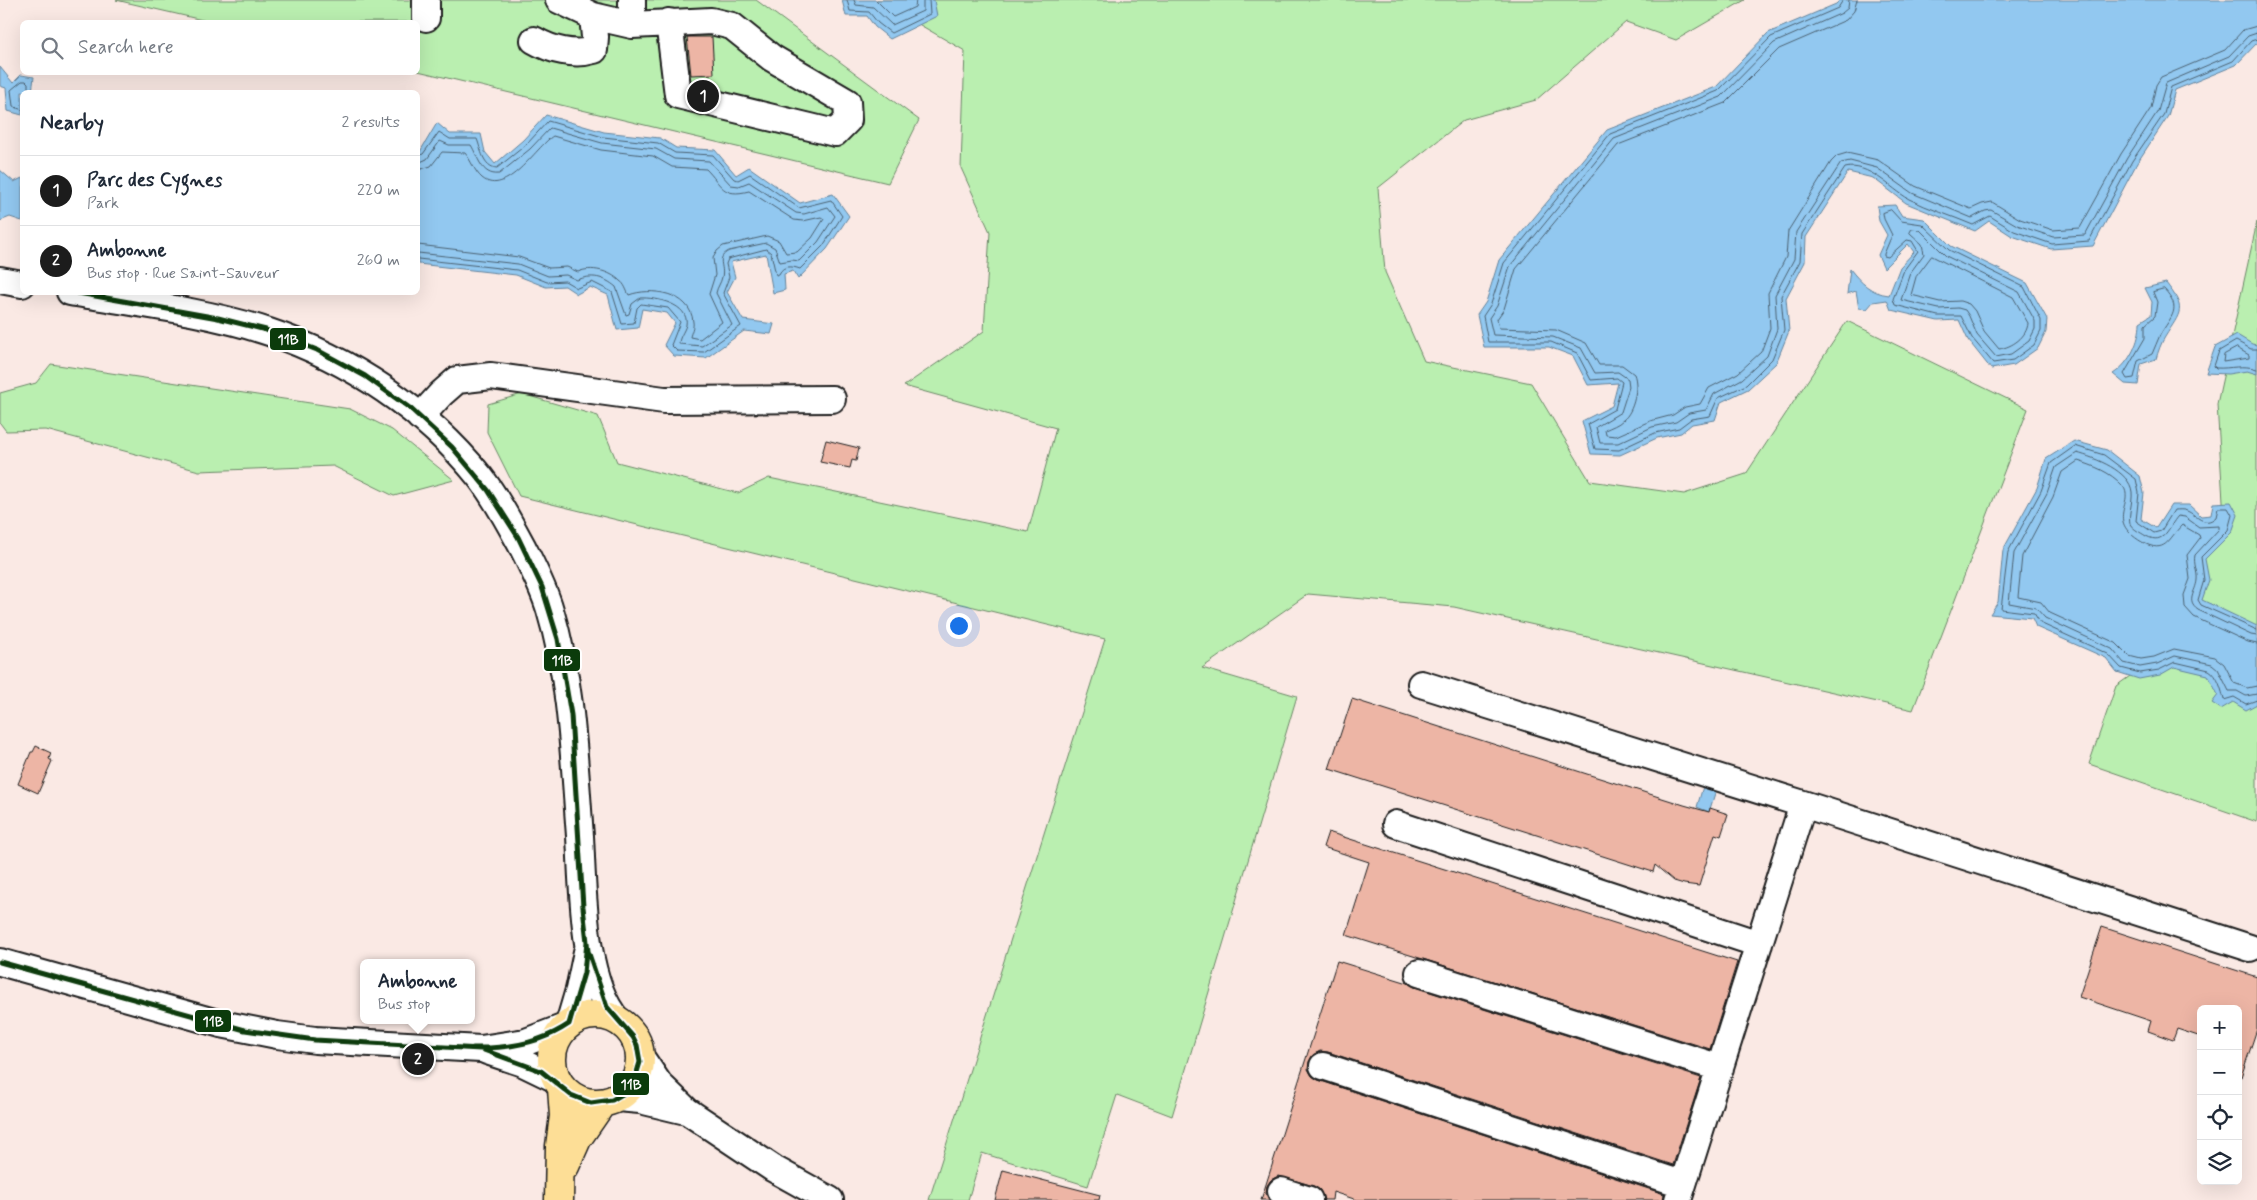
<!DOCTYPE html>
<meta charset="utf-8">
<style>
:root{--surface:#fff;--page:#f6f6f7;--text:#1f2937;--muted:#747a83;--line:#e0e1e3;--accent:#1c1c1c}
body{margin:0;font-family:Mynerve,sans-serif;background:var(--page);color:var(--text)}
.controls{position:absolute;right:15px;bottom:15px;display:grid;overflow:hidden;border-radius:8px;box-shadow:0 5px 20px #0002}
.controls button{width:45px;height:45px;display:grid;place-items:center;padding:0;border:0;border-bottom:1px solid var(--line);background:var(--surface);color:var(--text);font:25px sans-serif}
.you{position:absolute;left:958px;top:625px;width:18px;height:18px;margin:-12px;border:4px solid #fff;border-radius:50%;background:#1a73e8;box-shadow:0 0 0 8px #1a73e833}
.badge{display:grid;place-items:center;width:32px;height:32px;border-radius:50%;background:var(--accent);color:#fff;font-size:16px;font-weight:700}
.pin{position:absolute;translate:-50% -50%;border:2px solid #fff;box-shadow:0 1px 5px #0006}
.popup{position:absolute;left:360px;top:959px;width:115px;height:65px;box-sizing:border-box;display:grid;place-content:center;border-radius:8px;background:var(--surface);filter:drop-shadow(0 1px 4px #0005);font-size:16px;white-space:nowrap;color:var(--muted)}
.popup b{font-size:19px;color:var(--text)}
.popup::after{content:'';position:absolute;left:50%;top:100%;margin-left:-10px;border:10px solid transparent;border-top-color:var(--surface)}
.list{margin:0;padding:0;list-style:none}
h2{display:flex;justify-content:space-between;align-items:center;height:65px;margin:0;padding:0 20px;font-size:21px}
h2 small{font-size:16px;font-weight:400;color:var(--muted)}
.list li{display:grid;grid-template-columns:32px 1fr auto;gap:15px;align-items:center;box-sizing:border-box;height:70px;padding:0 20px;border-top:1px solid var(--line)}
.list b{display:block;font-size:19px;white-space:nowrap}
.list p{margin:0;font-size:16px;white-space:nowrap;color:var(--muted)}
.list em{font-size:16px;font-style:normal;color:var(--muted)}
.icon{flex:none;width:28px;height:28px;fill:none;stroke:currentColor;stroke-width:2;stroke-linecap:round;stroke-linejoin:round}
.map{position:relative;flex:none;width:2257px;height:1200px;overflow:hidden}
.search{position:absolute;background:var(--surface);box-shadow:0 5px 20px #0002;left:20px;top:20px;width:400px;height:55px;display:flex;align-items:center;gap:12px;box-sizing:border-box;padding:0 18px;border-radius:8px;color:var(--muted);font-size:19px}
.panel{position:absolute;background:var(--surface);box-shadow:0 5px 20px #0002;left:20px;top:90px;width:400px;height:205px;border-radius:8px}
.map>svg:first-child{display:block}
</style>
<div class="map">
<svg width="2257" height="1200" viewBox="0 0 2257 1200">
<rect width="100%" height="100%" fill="#fae9e4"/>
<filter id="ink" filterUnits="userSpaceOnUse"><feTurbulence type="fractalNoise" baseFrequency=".02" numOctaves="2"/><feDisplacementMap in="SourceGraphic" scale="10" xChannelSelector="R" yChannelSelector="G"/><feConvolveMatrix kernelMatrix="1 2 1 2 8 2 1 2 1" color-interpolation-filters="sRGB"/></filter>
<g filter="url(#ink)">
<!-- green -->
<path fill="#baefb0" stroke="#6b8666" d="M116,0h640l163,120 -31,63 -470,-112v-49h-207z
M877,0h868l-69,40 -50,-18 -90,78 -72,20 -86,68 7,84 39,89 107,22 59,98 94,13 62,-20 101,-153 181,88 -115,301 -459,-103 -146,-13 -106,74 95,28 -125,420 -55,-21 -29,91 -106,-33 -14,47h-39l176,-561 -586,-143 -32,-64 1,-28 34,-10 76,22 19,46 121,31 31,-15 259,54 28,-104 -152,-42 80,-55 6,-99 -29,-64 4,-117z
M2257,222v600l-168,-58 27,-78 45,-32 63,-137 -7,-113z
M51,364l299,45 42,21 62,50 -60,16 -61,-30 -134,5 -153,-41 -40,1 -6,-8v-30l36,-10z"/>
<!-- water -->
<path fill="#92c8f0" stroke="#63839b" d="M842,0h92l3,16 -47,23 -15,-12 -8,-11h-21z
M1840,0h417v43l-21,22 -61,25 -7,26 -31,47 -44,83 -42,3 -39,-13 -23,-15 -14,10 -69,-28 -33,-25 -25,-6 -42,65 -1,25 -19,36 3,33 -13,32 -28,26 -27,13 -6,18 -23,4 -11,9 -24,5 -37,17 -29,-1 -9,-33 30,-15 6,-23 -30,2 -15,-29 -24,-9h-65l-7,-32 9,-13 13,-42 108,-130 109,-43 52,-54 68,-29z
M0,67l13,16 8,-8 13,2 -2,15h-10v23l-14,-4 -2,-23 -6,-2z
M546,115l58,17 56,6 16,10 39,2 21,25 13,-8 51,36 33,-9 16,22 -22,33 -29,30 -5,-8 -9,3 1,16 -12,3 -7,-39 -35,8 4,15 -8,15 16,28 31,4 -3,10 -27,-3 -38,27 -32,-2 -10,-11 11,-22 -8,-10 -25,-4 -4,19 -21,2 -9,-35 -18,-8 -13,7 -12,-8 -19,1 -30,-12 -98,-11v-109l19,-32 13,11h31l4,18 10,12 28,-24z
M0,170l14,12 8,-4v43l-12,-4 -10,4z
M1895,205l7,11 22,3 27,27 76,37 20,36 -1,13 -8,16 -24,17 -23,4 -23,-29 -9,-20 -21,1 -47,-11 -4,-10 -14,2 -6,7 -8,-1 -3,-17 -9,3 3,-25c11,14 21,24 39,26l11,-28 14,-15 -6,-8 -24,24 -6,-13 9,-20 -8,-14 -2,-15z
M2166,283c21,27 15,28 -1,54 -4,6 -7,15 -9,22l-15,5 -3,21 -13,-1 -12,-10c17,-11 27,-33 27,-52l11,-7 1,-13 -7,-14z
M2237,335l15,9 5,1v29l-10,-3 -19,3 -22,-1 9,-26z
M2074,441l33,9 33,26 4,17 -3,26 15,9 15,-23h18l12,11 10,-1 2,-12 18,-1 7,13 -6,17 -27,27 4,21 -7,20 55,26v78l-11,6 -13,-8 -12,7 -9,-6 6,-8 -10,-20 -34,-8 -14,8 -21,4 -22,-7 -11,-14 -70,-31 -4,-9 -42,-4 8,-12 5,-52 34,-62 9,-29z
M1704,783l13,4 -8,25 -12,-5z"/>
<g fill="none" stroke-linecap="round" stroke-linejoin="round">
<!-- shore -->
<path stroke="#4b6171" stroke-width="1" d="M847,0l3,11 19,1 9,11 13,10 39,-19 -1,-14
M854,0l2,5 17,2 19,18 31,-14v-11
M876,0l17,17 22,-10 1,-7
M1843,0l-5,8 -67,29 -53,54 -108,43 -106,129 -13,41 -8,12 5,26h63l26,11 14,27 26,-2 5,4 -7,27 -27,15 7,25 24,1 36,-17 24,-5 12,-9 19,-3 8,-18 28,-13 26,-26 12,-29 -3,-34 19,-35 2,-27 43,-66c23,-6 46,21 64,31 20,10 43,17 64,26l17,-9 24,15 38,13 37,-3 43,-80 32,-47 7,-27 62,-26 18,-20 6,-2
M1849,0l-1,8 -6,5 -68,30 -53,54 -107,42 -104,127 -13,40 -8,12 4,17 60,2 28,11 14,25 23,-1 10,7 1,8 -8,25 -25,15 4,16h18l34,-16 24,-5 13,-9 17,-3 8,-16 28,-15 25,-23 10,-27 -2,-34 19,-36 2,-27 45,-69 9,-2 27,7 35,25 60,25 13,-7 6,-1 26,15 36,12 32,-2 42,-77 31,-47 8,-28 63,-27 19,-20 9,-3
M1857,0l-3,11 -8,9 -67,29 -54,54 -107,42 -102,124 -12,40 -7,10 2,9 57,2 30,13 13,22h23l12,9c5,12 0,38 -11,46 -5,5 -12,7 -18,10l1,5 10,1 34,-15 23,-6 12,-8 15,-3 9,-16 29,-15 23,-21 9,-24 -2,-35 18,-36 2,-26 43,-69 6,-6 10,-3 31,7 37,26 56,23 11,-5 10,-2 28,17 33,11 27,-2 41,-74 30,-46 5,-23 5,-8 64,-27 18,-20 14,-4
M22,110l-9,-4 -2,-16 11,-9h4l2,2v9
M418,156l5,-2 16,-22 11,7h27c4,10 6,28 20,29l30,-24 21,-23 55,16 55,6 17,10 38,2 21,24 4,1 12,-6 49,34 32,-8 11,16 -19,30 -23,23c-8,-3 -17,-4 -21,5l-3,1 -5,-22 -5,-4 -38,10 -2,5 3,13 -6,16 18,33 -37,26 -27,-1 -6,-6 9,-23 -12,-14 -27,-4 -4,4 -3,15 -12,1 -10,-32 -20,-10 -15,6 -12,-7 -18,1 -30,-12 -99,-11
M418,163l9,-4 13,-18 9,4h22c7,11 10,31 28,29l31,-25 20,-21 52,15 54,6 18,10 35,2 22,24 8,1 10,-4 47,31 8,1 24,-7 7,9 -17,26 -19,19 -7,-1 -12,2 -5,-14 -9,-5 -37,8c-14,7 -4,15 -7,26 -1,6 -5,10 -6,16l16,32 -30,21 -23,-2c0,-7 5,-12 7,-19 4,-21 -31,-28 -46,-27l-8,6 -3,10 -3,1 -10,-28c-12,-10 -24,-13 -39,-7l-11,-5 -18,1 -30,-12 -100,-11
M418,170l13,-4 11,-14 23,1c6,7 9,18 17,25 24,20 54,-31 71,-42l48,14 52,6 19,11 34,2c16,16 16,29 43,22l45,29 9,1 18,-4 3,2 -12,19 -15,14 -11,1 -7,-12 -12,-5 -44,10 -6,5 -4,7 2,17 -6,19 13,28 -22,17 -10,-2c1,-5 4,-10 3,-15 -2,-30 -43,-35 -64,-27 -3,-5 -4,-11 -9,-14 -10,-10 -29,-15 -42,-9l-11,-5 -18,1 -30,-11 -101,-12
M1891,210l10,11 21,3 27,26 75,37 17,33v11l-7,14 -21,15 -20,3 -21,-25 -11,-22h-23l-43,-11 -2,-6 11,-29 14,-19 -6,-10 -5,-1 -19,17 -4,-1v-2l8,-19 -8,-16 -1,-6z
M1912,229l8,1 26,26 73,36 16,29v8l-6,12 -18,13 -15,3 -19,-22 -8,-19 -4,-6 -7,-2 -19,1 -38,-9 9,-27 14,-19 -2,-10 -12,-11z
M1932,256l81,41 15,26c-1,14 -16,24 -29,26l-15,-18 -9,-20 -6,-7 -9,-3 -20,1 -29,-7 5,-18z
M2164,289c19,20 7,27 -4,46 -3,6 -5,13 -8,19l-14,7 -4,17 -7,1 -3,-5 21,-36v-13l10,-9 2,-14 -4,-10z
M2237,348l12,7v3l-26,4 1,-7z
M2257,349h-6l-15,-8 -17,10 -5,15 2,2c14,1 27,-4 41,1
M2257,630l-56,-25 -3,-5 6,-20 -3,-23 27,-27 4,-15 -4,-7h-10l-2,9c-12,11 -19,-2 -29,-6 -3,-2 -9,-1 -13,-1l-13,21 -7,2 -18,-12 3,-28 -3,-14 -32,-24 -29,-9 -24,17 -10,28 -33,61 -7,57 33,4 6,10 68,31 13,14 19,5 19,-3 16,-8 34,8c9,5 13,21 15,30l10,-3 12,7 11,-4
M2257,636l-6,-1 -53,-25c-13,-9 -2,-18 -1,-30 1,-8 -4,-16 -2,-25l24,-26v-3l-20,1 -14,-10 -7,-1c-10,11 -13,30 -32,20 -6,-4 -12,-6 -16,-12 -2,-11 3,-21 2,-32 -2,-21 -37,-34 -55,-39l-21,14 -9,26 -33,60 -5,50 27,5 9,10 67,31 12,14 16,4 17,-3 18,-8 37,8 6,5 11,22h8l9,5 11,-2
M2257,644l-9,-2 -54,-25 -9,-10 -1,-12 6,-16 -3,-24 13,-17 -1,-3 -17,-10c-14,14 -16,30 -40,17 -39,-23 -5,-40 -20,-57 -12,-13 -28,-19 -44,-24l-16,11 -9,25 -31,59 -4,41 23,5 9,11 66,30 13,13 12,3 13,-2 20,-8 41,8 9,7 10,19 13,5 10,-2"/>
</g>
<!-- building -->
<path fill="#edb5a5" stroke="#1c1c1c" d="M687,37h25l2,37 -23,1z
M826,440l33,8 -3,13 -4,-1 -2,8 -30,-6z
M1352,699l332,106 25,7 1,-4 18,6 -7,22 -6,-2 -16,52 -15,-2 -10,-3 -19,-16 -2,7 -324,-103z
M36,746l15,7 -2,6 3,2 -14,32 -20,-9 13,-32h2z
M1328,832l409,130 -27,87 -364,-114 23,-73 -46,-15z
M2102,927l155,50v52l-16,48h-3v-68h-37v28l-24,-8 -4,11 -25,-9 3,-10 -72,-24z
M1337,961l71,22 6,4 287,91 -28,87 -345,-113 -8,-1 -7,4 -4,7 -1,7 4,7 6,4 346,114 -1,6h-306l-24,-8 -1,8h-8l-4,-10 -6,-4 -36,-10 -7,4 -4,6 -1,8 3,6h-8z
M1003,1170l97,25 -1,5h-104z"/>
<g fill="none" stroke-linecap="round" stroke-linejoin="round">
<!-- minor casing -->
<g stroke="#1c1c1c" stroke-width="30">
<path id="minor" d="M559,0l34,16 39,9 79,-4 21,5 40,32 75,44 1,18 -13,13 -157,-38 -9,-73
M426,18v-18
M632,25v-25
M534,40c17,10 40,16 60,10l1,-13 -2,-21
M0,280l22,4
M70,292c65,11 136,19 199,40 81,27 157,78 211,145 17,22 30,47 43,71 10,20 21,41 27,62 22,73 24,151 30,226 3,53 2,145 38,185
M420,417l21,-23 16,-14 34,-4 173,24 168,-1
M1421,684l382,120 447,144
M1396,824l363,120
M0,962l221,62 56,11 38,5 166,9 45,-7 39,-15
M1419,973l301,95
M569,1024l10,-34 8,-38
M487,1051l36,12 33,16
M640,1056l19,28 28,27 87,58 56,31
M1323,1066l359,118
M618,1098l22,2 46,11
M1281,1191l28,9
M1678,1200l125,-396"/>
</g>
<!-- major casing -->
<g stroke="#1c1c1c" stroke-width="31">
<path id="major" d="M552 1059a44 44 0 1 1 88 0a44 44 0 1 1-88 0Z
M565,1166l12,-27 25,-36
M559,1200l1,-54 4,-30 -2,-28"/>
</g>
<!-- minor -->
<use href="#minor" stroke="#fff" stroke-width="26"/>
<!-- major -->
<use href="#major" stroke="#fdde96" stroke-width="28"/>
<!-- bus-1 casing -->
<g stroke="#fff" stroke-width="9">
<path id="bus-1" d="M0,962l245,68 70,10 166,9 60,22 30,24 20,8 21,-3 12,-7 11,-14 5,-17 -3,-17 -4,-8 -26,-30 -19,-56 -5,-44 -12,-192 -13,-76 -16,-52 -24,-50 -30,-47 -36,-43 -41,-38 -46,-33 -48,-26 -51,-20 -48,-12 -145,-26
M473,1048c33,1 68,-5 96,-24l15,-51 3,-31"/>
</g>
<!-- bus-1 -->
<use href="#bus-1" stroke="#0b3b0b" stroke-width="5"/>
</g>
</g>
<g stroke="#fff" stroke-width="2">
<rect x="269" y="327" width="38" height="24" rx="5" fill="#0b3b0b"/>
<rect x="543" y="648" width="38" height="24" rx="5" fill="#0b3b0b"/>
<rect x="194" y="1009" width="38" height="24" rx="5" fill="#0b3b0b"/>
<rect x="612" y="1072" width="38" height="24" rx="5" fill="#0b3b0b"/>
</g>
<g font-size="14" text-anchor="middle" font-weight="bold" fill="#fff">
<text x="288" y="344">11B</text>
<text x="562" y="665">11B</text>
<text x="213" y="1026">11B</text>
<text x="631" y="1089">11B</text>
</g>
</svg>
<div class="controls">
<button>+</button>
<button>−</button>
<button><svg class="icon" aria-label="locate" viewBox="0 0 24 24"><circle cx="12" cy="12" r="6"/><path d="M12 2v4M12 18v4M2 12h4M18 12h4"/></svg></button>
<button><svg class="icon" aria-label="layers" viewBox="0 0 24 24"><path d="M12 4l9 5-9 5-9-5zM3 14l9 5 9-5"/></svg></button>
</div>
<div class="you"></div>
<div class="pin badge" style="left:703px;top:96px">1</div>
<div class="pin badge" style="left:418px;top:1059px">2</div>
<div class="popup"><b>Ambonne</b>Bus stop</div>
<div class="search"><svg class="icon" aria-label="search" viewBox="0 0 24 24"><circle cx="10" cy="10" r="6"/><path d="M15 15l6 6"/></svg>Search here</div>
<section class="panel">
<h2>Nearby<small>2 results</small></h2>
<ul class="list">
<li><span class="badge">1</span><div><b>Parc des Cygnes</b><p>Park</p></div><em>220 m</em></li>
<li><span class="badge">2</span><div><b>Ambonne</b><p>Bus stop · Rue Saint-Sauveur</p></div><em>260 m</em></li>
</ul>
</section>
</div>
